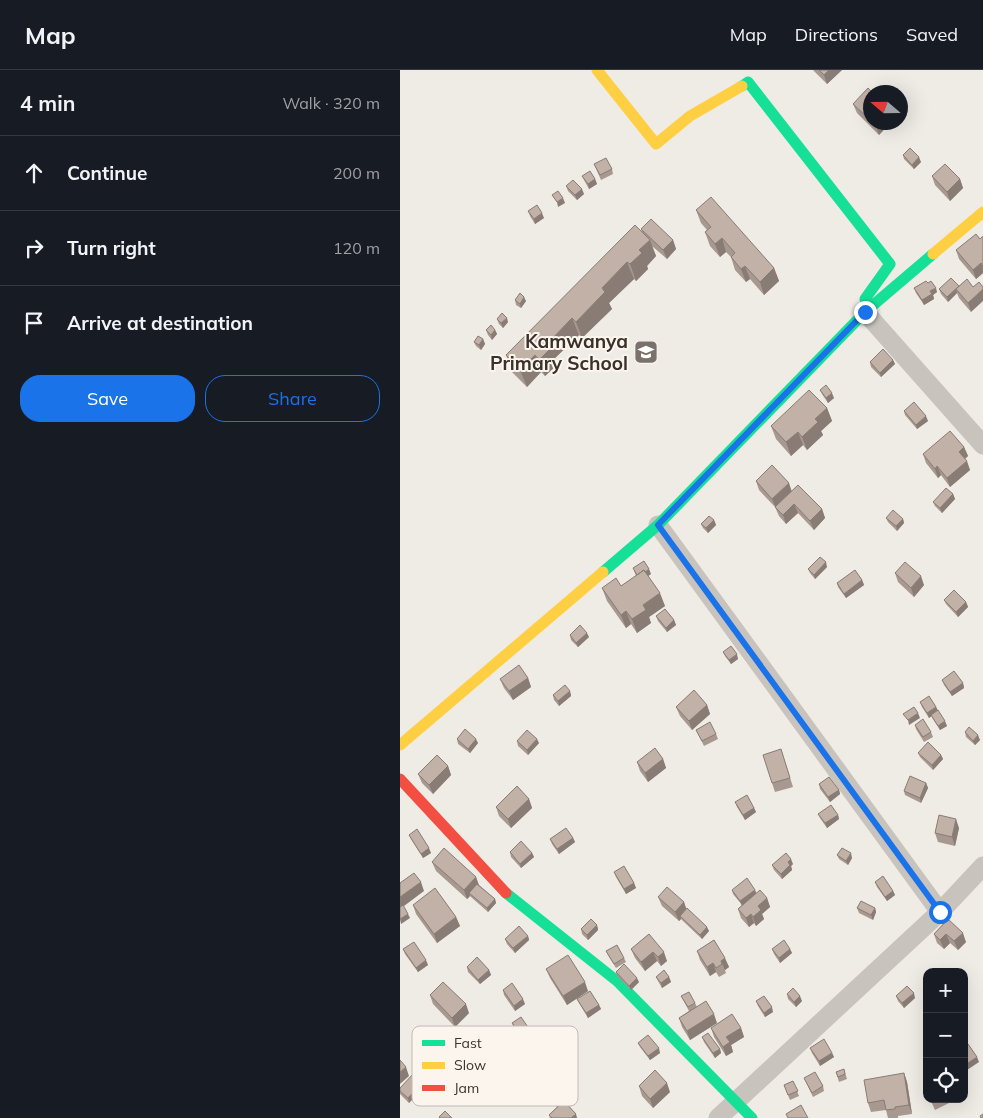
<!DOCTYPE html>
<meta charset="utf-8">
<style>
:root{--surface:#171b24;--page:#20242c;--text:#f1f3f6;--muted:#9ea1a6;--line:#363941;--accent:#1a73e8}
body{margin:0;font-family:Mulish,sans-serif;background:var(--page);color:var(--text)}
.controls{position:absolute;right:15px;bottom:15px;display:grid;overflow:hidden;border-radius:10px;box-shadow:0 5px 20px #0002}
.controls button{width:45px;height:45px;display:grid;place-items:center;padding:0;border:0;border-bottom:1px solid var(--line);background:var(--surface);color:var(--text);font:25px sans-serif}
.compass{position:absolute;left:463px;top:15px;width:45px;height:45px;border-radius:50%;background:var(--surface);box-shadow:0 5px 20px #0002;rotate:290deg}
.stop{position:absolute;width:15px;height:15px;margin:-11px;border:4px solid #1a73e8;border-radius:50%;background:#fff}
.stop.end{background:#1a73e8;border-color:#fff;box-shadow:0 1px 5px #0008}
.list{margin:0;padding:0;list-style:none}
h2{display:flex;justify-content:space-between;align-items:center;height:65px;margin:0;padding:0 20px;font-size:21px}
h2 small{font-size:16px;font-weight:400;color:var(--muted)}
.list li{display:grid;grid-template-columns:32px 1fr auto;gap:15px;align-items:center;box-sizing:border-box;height:75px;padding:0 20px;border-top:1px solid var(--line)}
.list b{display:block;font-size:19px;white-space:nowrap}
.list em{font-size:16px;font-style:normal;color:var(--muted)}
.actions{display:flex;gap:10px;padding:15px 20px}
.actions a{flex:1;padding:11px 0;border:1px solid var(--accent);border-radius:20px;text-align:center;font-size:18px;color:var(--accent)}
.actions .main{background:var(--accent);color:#fff}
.icon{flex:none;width:28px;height:28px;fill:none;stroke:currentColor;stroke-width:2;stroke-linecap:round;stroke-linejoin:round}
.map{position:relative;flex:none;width:583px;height:1048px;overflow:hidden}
header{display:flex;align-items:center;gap:30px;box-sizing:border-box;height:70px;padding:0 25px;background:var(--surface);border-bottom:1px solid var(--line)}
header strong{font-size:24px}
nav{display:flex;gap:28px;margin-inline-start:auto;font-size:18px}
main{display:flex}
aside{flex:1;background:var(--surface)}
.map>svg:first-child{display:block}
</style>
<header>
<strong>Map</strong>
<nav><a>Map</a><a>Directions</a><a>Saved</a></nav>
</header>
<main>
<aside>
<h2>4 min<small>Walk · 320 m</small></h2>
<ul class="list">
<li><svg class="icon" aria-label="ahead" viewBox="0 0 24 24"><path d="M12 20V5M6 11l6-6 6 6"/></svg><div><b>Continue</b></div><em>200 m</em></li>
<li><svg class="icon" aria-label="right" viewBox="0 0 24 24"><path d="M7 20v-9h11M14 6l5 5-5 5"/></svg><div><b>Turn right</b></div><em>120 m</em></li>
<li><svg class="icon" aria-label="arrive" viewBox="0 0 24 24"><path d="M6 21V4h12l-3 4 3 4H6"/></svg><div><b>Arrive at destination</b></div></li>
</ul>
<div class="actions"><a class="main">Save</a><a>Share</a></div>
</aside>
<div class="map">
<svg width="583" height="1048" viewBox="0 0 583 1048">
<rect width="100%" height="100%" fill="#efebe5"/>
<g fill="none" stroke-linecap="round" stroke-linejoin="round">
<!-- street -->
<path stroke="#c9c3be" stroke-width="19" d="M465,242l118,133
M258,455l282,387
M318,1048l222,-206 43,-46"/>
<!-- fast -->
<path stroke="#16e098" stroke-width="11" d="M342,16l6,-4 142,182 -25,35
M203,502l55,-47 207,-213 68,-58
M106,823l111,88 135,137"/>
<!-- slow -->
<path stroke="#ffcf43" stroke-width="11" d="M197,0l59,74 34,-28 52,-30
M533,184l50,-42
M0,675l203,-173"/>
<!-- jam -->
<path stroke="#f24e42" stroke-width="11" d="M0,709l106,114"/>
</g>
<!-- wall -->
<path fill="#a79890" d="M413,0h29l-15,14z
M470,22v30h21l-12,13 -22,-22 -4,-9z
M503,85l18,7 -7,7 -10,-10z
M194,94l18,5 1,5 -12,6z
M182,106l13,3 2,5 -8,5 -5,-9z
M532,106l28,3 3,9 -13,13 -15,-16z
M166,116l18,8 -7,6 -9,-9z
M296,140l78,58 5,13 -15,14 -14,-16 -4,3 -11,-12 -4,-13 -5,-5 -6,5 -10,-11 -5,-14 2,-2 -6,-7z
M128,141l16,7 -9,6 -5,-8z
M241,159l32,11 3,9 -9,10 -15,-13 4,10 -9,10 1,3 -12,12 -2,-2 -25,24 3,6 -30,29 -3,-3 -24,23 2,7 -12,11 -4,-4 -14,15 -15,-15 -6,-17 136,-123z
M583,166v37l-7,6 -17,-20 -3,-9 24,-11z
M567,209l4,33 -12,-14 -2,-5 -9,9 -7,-8 -2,-5 20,-3z
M528,213l9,9 -4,3 1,4 -10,6 -8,-12 -2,-5z
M115,230l11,1 -5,7 -5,-3z
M97,249l11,3 -5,6 -4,-4z
M86,260h9l2,4 -5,6 -4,-5z
M83,269l2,5 -4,6 -5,-4 -2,-4z
M493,290l2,4 -14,13 -10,-10 -1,-5z
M420,320l14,8 -6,5 -6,-9z
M427,338l5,13 -11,10 2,4 -16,15 -4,-5 -12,11 -15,-17 -5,-13z
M504,341l24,10 -11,8 -12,-14z
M564,377l4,9 -3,3 5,11 -20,17 -9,-12 -3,3 -12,-15 -3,-9z
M356,411l36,10 30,18 3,9 -11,12 -16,-17 -12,11 -7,-8 -4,-9 -16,-17z
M553,424l2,5 -13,14 -7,-7 -2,-4z
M486,448l17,1 1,4 -7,8 -9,-9z
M314,450l2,5 -8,8 -5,-5 -2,-4z
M427,497l-12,12 -5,-6 -2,-4z
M233,498l18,6 -3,2 17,30 -16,11 2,6 -14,10 -6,-9 -5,4 -19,-27 -5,-13 19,-2 15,-10z
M495,503l29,12 -10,12 -16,-15z
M462,510l2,5 -18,13 -8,-11 -1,-4z
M544,530l22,2 2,5 -10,10 -12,-13z
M256,546l18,4 2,5 -9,7 -9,-11z
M170,565l19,2 -11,10 -7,-7z
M323,582l15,7 -7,5 -6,-8z
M128,608l3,9 -18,13 -9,-12 -4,-9z
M542,610l21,3 1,5 -12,8 -8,-11z
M170,621l1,5 -12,10 -5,-6 -1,-5z
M520,632l16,5 11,19 -7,4 -7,-11 -2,-3 -2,2 -7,-11z
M307,635l3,9 -18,16 -12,-14 -4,-9z
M515,655l16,7 2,5 -9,5 -8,-13z
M296,660l20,4 2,5 -14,7z
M565,662l15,8 -5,5 -9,-8z
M57,669l21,4 -8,10 -12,-9z
M117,671l22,2 -11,12 -10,-9z
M381,679l12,38 -18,5 -3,-9z
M518,683l23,2 2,4 -10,11 -13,-13z
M263,689l3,9 -18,14 -8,-11 -3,-9z
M48,696l3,9 -18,19 -11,-11 -4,-9z
M526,713l2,5 -7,15 -16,-8 -1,-4z
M419,714l20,6 1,4 -10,8 -10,-13z
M129,729l3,9 -21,20 -12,-12 -3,-9z
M335,732l19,6 2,4 -11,8 -8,-13z
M418,744l20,1 1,4 -12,9 -7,-10z
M559,758l-4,18 -17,-4 -3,-9z
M9,765l22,18 -8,5 -12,-19z
M173,768l2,4 -16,12 -7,-10 -2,-5z
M110,782l22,1 2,4 -13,11 -10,-11z
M437,785l15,3 -4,7 -9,-6z
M32,792l44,15 3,8 16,14 1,4 -8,9 -17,-15 -1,-1 -3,3 -31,-28z
M393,794l-2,2 1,4 -10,9 -8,-9 -2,-5z
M214,802l20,11 2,5 -10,6 -10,-17z
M475,812l18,9 2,4 -8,6 -10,-14z
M332,820h23l1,3 11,5 3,9 -8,7 2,5 -8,7 -2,-3 -5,4 -8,-9 -3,-9 4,-4 -9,-11z
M258,827l26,5 2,7 23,22 -7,8 -20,-19 -1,-1 -2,2 -17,-15z
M13,835l43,12 4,9 -23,17 -21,-29z
M457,838h18l1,4 -3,8 -14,-7z
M548,849l18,23 -8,8 -8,-7 -6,6 -7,-6 -3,-9z
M197,855l1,5 -10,10 -6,-6 -1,-5z
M249,864l18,27 -6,5 -4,-5 -12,10 -10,-13 -4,-9z
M128,866l1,4 -14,13 -8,-9 -2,-5z
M314,870l15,27 -4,3 1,3 -7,4 -3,-5 -6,4 -10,-16 -3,-9z
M3,879l25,16 -10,7 -13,-18z
M372,879h18l2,4 -12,10 -6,-9z
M206,881l18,7 2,4 -10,6 -8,-13z
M67,897l22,3 2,5 -11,9 -12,-12z
M146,899l42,22 -21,14 -17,-27z
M216,902l23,10 -8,8 -14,-14z
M256,907h13l2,5 -9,6 -4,-7z
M103,920l22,14 -10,7 -11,-16z
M387,924l15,7 -6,6 -8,-8z
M30,925l39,18 -14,14 -22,-23z
M281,926l14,7 2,4 20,16 -27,17 -8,-13 -3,-9 10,-7z
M496,926l19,2 -11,10 -6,-7z
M177,929l22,6 2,4 -13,9 -9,-15z
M356,931l17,11 -8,5 -7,-11z
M112,953l18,7 2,4 -9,7 -9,-13z
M311,958h30l3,9 -13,8 2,7 -7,4 -12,-19z
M302,967l18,12 1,4 -6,5 -11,-16z
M97,973l5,12 -6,3 -5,-13z
M143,973l15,5 1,5 -6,5 -8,-11z
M238,973l22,10 -10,7 -10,-13z
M410,978l22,5 2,4 -14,9 -8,-13z
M23,996h28l-18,15 -8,-10z
M444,999l3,10 -8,3 -3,-10z
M504,1003l3,9 5,32 -14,2v2h-10l-2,-8 -15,2 -3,-9z
M404,1008l19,8 1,5 -11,6z
M393,1011l6,15 -9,4 -6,-15z
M25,1016l-16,17 -9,-9v-6z
M239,1016l31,6 -17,16 -11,-12z
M148,1024l24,9 -3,3 8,12h-27l-1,-3 8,-8 -8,-8z
M530,1029h27l-22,11z"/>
<!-- shaded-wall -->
<path fill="#887c75" d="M429,0h13l-15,14 -3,-9z
M479,52h12l-12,13 -3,-9z
M519,87l2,5 -7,7 -2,-4z
M195,109l2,5 -8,5 -1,-5z
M560,109l3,9 -13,13 -3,-9z
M182,119l2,5 -7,6 -2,-5z
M163,128l2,5 -7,4 -1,-5z
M142,143l2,5 -9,6 -1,-5z
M322,168l4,14 -6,5 -5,-13z
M250,170l6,16 -9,10 1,3 -12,12 -6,-17 9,-14z
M273,170l3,9 -9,10 -4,-9z
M227,192l7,17 -25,24 3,6 -30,29 -6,-16 26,-34z
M581,193l2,5v5l-7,6 -3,-9z
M345,196l5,13 -4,3 -5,-13z
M374,198l5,13 -15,14 -4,-13z
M559,216l-3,3 1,4 -9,9 -1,-5z
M536,218l1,4 -4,3 1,4 -10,6 -2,-5 8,-9z
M583,219v12l-12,11 -3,-9z
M124,227l2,4 -5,7 -1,-4z
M107,248l1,4 -5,6 -2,-5z
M172,248l7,17 -24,23 2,7 -12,11 -6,-16 8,-16z
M95,260l2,4 -5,6 -1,-5z
M83,269l2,5 -4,6 -2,-5z
M135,285l6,17 -14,15 -7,-17z
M493,290l2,4 -14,13 -1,-4z
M432,323l2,5 -6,5 -2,-5z
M427,338l5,13 -11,10 2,4 -16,15 -5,-13 13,-18z
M526,346l2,5 -11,8 -1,-4z
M398,362l5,13 -12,11 -5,-14z
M564,377l4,9 -6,5 -3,-9z
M567,391l3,9 -20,17 -3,-9z
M537,396l4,9 -3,3 -3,-9z
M389,413l3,9 -16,16 -4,-9z
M553,424l2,5 -13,14 -2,-5z
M394,434l4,9 -12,11 -3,-9z
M422,439l3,9 -11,12 -4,-9z
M503,449l1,4 -7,8 -1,-5z
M314,450l2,5 -8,8 -2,-5z
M426,492l1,5 -12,12 -1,-4z
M249,499l2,5 -11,7 -2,-5z
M521,506l3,9 -10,12 -3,-9z
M462,510l2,5 -18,13 -2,-4z
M260,523l5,13 -16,11 2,6 -14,10 -5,-14 11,-14z
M566,532l2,5 -10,10 -2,-5z
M226,541l5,13 -5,4 -5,-13z
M274,550l2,5 -9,7 -1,-4z
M187,563l2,4 -11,10 -2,-4z
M337,584l1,5 -7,5 -2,-4z
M128,608l3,9 -18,13 -4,-9z
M563,613l1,5 -12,8 -2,-4z
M170,621l1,5 -12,10 -1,-5z
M307,635l3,9 -18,16 -3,-9z
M536,637l2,4 -9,7 -2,-5z
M518,643l2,5 -11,7 -1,-5z
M545,651l2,5 -7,4 -2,-4z
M578,665l2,5 -5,5 -2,-4z
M76,669l2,4 -8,10 -2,-4z
M137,669l2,4 -11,12 -1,-5z
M541,685l2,4 -10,11 -1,-5z
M263,689l3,9 -18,14 -3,-9z
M48,696l3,9 -18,19 -4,-9z
M526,713l2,5 -7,15 -1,-5z
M439,720l1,4 -10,8 -2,-5z
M129,729l3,9 -21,20 -3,-9z
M354,738l2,4 -11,8 -2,-5z
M438,745l1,4 -12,9 -2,-5z
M556,749l3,9 -4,18 -3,-9z
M173,768l2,4 -16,12 -2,-5z
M29,778l2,5 -8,5 -2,-4z
M132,783l2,4 -13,11 -1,-4z
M451,783l1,5 -4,7 -2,-4z
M391,789l2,5 -2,2 1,4 -10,9 -1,-5 7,-12z
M76,807l3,9 -10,7 1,3 -3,3 -3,-9z
M21,812l3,9 -24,18v-12z
M234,813l2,5 -10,6 -2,-5z
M355,820l2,5 -15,11 -2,-5z
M493,821l2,4 -8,6 -2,-4z
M367,828l3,9 -8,7 2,5 -8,7 -3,-9 5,-11z
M95,829l1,4 -8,9 -1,-4z
M284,832l3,9 -7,5 1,3 -2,2 -4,-9z
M475,838l1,4 -3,8 -2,-5z
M8,844l2,4 -9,6 -1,-5z
M351,844l3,9 -5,4 -3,-9z
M56,847l4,9 -23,17 -3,-9z
M197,855l1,5 -10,10 -1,-5z
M307,857l2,4 -7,8 -2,-4z
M563,863l3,9 -8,8 -4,-9z
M546,864l4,9 -6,6 -4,-9z
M128,866l1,4 -14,13 -2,-5z
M390,879l2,4 -12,10 -1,-5z
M253,882l4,9 -12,10 -4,-9z
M264,882l3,9 -6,5 -3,-9z
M325,888l4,9 -4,3 -4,-9z
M26,890l2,5 -10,7 -2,-4z
M313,893l3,9 -6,4 -3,-9z
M89,900l2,5 -11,9 -2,-4z
M269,907l2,5 -9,6 -1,-5z
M237,908l2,4 -8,8 -2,-4z
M185,912l3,9 -21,14 -4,-9z
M514,923l1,5 -11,10 -2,-5z
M400,926l2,5 -6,6 -2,-5z
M123,929l2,5 -10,7 -1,-5z
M66,934l3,9 -14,14 -3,-9z
M199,935l2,4 -13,9 -2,-5z
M372,937l1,5 -8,5 -1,-4z
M314,944l3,9 -27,17 -3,-9z
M341,958l3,9 -13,8 2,7 -7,4 -3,-9 3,-10z
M130,960l2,4 -9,7 -1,-5z
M158,978l1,5 -6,5 -2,-5z
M259,978l1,5 -10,7 -2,-4z
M320,979l1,4 -6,5 -2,-5z
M432,983l2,4 -14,9 -1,-5z
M577,987l2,5 -12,8 -2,-5z
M49,992l2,4 -18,15 -2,-5z
M6,997l3,9 -9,8v-12z
M504,1003l3,9 5,32 -3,-9z
M23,1012l2,4 -16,17 -1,-5z
M267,1013l3,9 -17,16 -3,-9z
M171,1029l1,4 -10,10 -2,-5z
M176,1044l1,4h-6z"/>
<!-- building -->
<path fill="#c2b1a7" stroke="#887c75" d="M419,0h10l-5,5z
M468,18l4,4h-2v28l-17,-16z
M473,52h6l-3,4z
M510,78l9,9 -7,8 -9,-10z
M206,88l6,11 -12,6 -6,-11z
M545,94l15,15 -13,13 -15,-16z
M190,101l5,8 -7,5 -6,-8z
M173,110l9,9 -7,6 -9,-9z
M158,121l5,7 -6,4 -5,-7z
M311,127l63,71 -14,14 -15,-16 -4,3 -10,-12 4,-4 -13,-15 -7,6 -10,-12 6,-5 -15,-17z
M137,135l5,8 -8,6 -6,-8z
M251,149l22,21 -10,10 -22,-21z
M235,155l15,15 -11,10 3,3 -12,11 -3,-2 -25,26 3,4 -29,30 -4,-4 -25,26 4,4 -12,12 -4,-5 -15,15 -14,-15z
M576,164l4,5 3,-3v30l-2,-3 -8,7 -17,-20z
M551,208l8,8 -12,11 -8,-8z
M567,209l6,8 6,-5 4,5v2l-15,14 -12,-14z
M526,211l2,2 3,-2 5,7 -6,3 2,3 -10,6 -8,-12z
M120,223l4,4 -4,7 -5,-4z
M102,243l5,5 -6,5 -4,-4z
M91,255l4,5 -4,5 -5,-5z
M78,266l5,3 -4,6 -5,-3z
M483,279l10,11 -13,13 -10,-11z
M426,315l6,8 -6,5 -6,-8z
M409,320l18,18 -12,11 3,3 -16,15 -4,-5 -12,10 -15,-16z
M514,332l12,14 -10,9 -12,-14z
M550,361l14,16 -5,5 8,9 -20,17 -10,-12 -2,3 -12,-15z
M372,395l17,18 -17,16 -16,-18z
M398,415l24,24 -12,12 -16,-17 -11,11 -8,-8z
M546,418l7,6 -13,14 -7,-6z
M493,440l10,9 -7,7 -10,-8z
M309,446l5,4 -8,8 -5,-4z
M420,487l6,5 -12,13 -6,-6z
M244,491l5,8 -4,3 -1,-2 -7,5 -4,-7z
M505,492l16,14 -10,12 -16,-15z
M244,500l16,23 -17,12 3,5 -14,9 -6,-8 -5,4 -19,-27 14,-10 5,8z
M455,500l7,10 -18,14 -7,-11z
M554,520l12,12 -10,10 -12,-12z
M265,539l9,11 -8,8 -10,-12z
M180,555l7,8 -11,10 -6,-8z
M331,576l6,8 -8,6 -6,-8z
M119,595l9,13 -19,13 -9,-12z
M554,601l9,12 -13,9 -8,-12z
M165,615l5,6 -12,10 -5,-6z
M294,620l13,15 -18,16 -13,-14z
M529,626l7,11 -9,6 -7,-11z
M514,637l4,6 -10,7 -5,-6z
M538,640l7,11 -7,5 -7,-11z
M523,649l8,13 -8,5 -8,-12z
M310,652l6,12 -14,7 -6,-11z
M569,657l9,8 -5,6 -8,-9z
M65,659l11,10 -8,10 -11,-10z
M127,660l10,9 -10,11 -10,-9z
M528,672l13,13 -9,10 -14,-12z
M255,678l8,11 -18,14 -8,-11z
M381,679l9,29 -18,5 -9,-28z
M37,685l11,11 -19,19 -11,-11z
M510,706l16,7 -6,15 -16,-7z
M429,707l10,13 -11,7 -9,-13z
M117,716l12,13 -21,20 -12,-12z
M347,725l7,13 -11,7 -8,-13z
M431,735l7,10 -13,8 -7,-9z
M539,745l17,4 -4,18 -17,-4z
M166,758l7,10 -16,11 -7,-10z
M17,759l12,19 -8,6 -12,-19z
M121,771l11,12 -12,11 -10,-12z
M44,778l32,29 -12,13 -32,-28z
M442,778l9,5 -5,8 -9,-6z
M386,783l5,6 -3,3 2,3 -9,9 -9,-9z
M224,796l10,17 -10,6 -10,-17z
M14,803l7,9 -21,15v-14z
M483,806l10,15 -8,6 -10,-15z
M347,808l8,12 -15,11 -8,-11z
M77,814l18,15 -8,9 -18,-15z
M267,817l17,15 -9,10 -17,-15z
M35,818l21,29 -22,17 -21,-29z
M360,820l7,8 -9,8 3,4 -8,7 -2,-3 -5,4 -8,-9z
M461,831l14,7 -4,7 -14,-7z
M3,835l5,9 -8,5v-12z
M287,838l20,19 -7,8 -20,-19z
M191,849l6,6 -10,10 -6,-6z
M548,849l15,14 -9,8 -8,-7 -6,6 -6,-6z
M119,856l9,10 -15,12 -8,-9z
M249,864l15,18 -6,5 -5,-5 -12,10 -10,-13z
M314,870l11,18 -4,3 1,3 -6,4 -3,-5 -6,4 -10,-16z
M384,870l6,9 -11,9 -7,-9z
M14,872l12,18 -10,8 -13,-19z
M217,875l7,13 -10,6 -8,-13z
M168,885l17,27 -22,14 -17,-27z
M77,887l12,13 -11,10 -11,-13z
M224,894l13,14 -8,8 -13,-14z
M264,900l5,7 -8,6 -5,-6z
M43,912l23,22 -14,14 -22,-23z
M112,913l11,16 -9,7 -11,-16z
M507,916l7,7 -12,10 -6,-7z
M393,918l7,8 -6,6 -7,-8z
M190,921l9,14 -13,8 -9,-14z
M289,922l6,11 -7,4 -7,-11z
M364,926l8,11 -8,6 -8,-12z
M306,931l8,13 -27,17 -8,-13z
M332,944l9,14 -15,9 4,5 -7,5 -12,-19z
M121,947l9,13 -8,6 -10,-13z
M308,963l12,16 -7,4 -11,-16z
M248,965l11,13 -11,8 -10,-13z
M424,969l8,14 -13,8 -9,-13z
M568,974l9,13 -12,8 -1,-1v-18z
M0,990l6,7 -6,5z
M444,999l1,5 -7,3 -2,-5z
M255,1000l12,13 -17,16 -11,-13z
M415,1002l8,14 -11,7 -8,-15z
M14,1003l9,9 -15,16 -8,-7v-3z
M504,1003l5,32 -14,2v2l-9,1 -2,-10 -16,3 -4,-23z
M393,1011l5,10 -10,4 -4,-10z
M158,1015l13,14 -5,4 -2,-2 -6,5 -10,-12z
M164,1031l12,13 -5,4h-19l-3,-3z
M401,1035l7,13h-20l-2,-4z
M45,1041l7,7h-12l-1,-1z
M583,1044v4h-2l-1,-2z"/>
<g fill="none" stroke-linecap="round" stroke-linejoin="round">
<!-- route -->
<path stroke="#1a73e8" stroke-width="6" d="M465,242l-207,213 282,387"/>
</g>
<!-- icons -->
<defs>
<g id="school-square" transform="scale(1.25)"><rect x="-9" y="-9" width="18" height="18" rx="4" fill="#79726c" stroke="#fbf5ee"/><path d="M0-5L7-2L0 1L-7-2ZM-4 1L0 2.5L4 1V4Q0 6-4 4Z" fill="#fff"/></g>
</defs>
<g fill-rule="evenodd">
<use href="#school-square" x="246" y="282"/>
</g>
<g text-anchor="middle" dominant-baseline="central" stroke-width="4" stroke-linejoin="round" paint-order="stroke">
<!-- poi labels -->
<g font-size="19" font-weight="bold" fill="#3a312b" stroke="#fbf5ee" text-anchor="end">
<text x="228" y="271">Kamwanya<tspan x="228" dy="22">Primary School</tspan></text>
</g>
</g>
<!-- legend -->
<rect x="12" y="956" width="166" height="80" rx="8" fill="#fbf5ee" stroke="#c1bab4" stroke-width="1"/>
<rect x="22" y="970" width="23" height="6" fill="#16e098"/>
<rect x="22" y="992" width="23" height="7" fill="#ffcf43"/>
<rect x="22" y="1015" width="23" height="6" fill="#f24e42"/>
<g font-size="14" fill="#3a312b">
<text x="54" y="978">Fast</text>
<text x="54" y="1000">Slow</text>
<text x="54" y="1023">Jam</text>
</g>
</svg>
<div class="controls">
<button>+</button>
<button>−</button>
<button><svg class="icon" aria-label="locate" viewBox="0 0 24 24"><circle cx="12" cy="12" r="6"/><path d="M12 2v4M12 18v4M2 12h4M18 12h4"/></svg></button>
</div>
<svg class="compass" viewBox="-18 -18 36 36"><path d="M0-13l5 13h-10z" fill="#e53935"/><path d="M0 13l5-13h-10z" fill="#9ea1a6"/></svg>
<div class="stop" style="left:540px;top:842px"></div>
<div class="stop end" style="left:465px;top:242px"></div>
</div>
</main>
